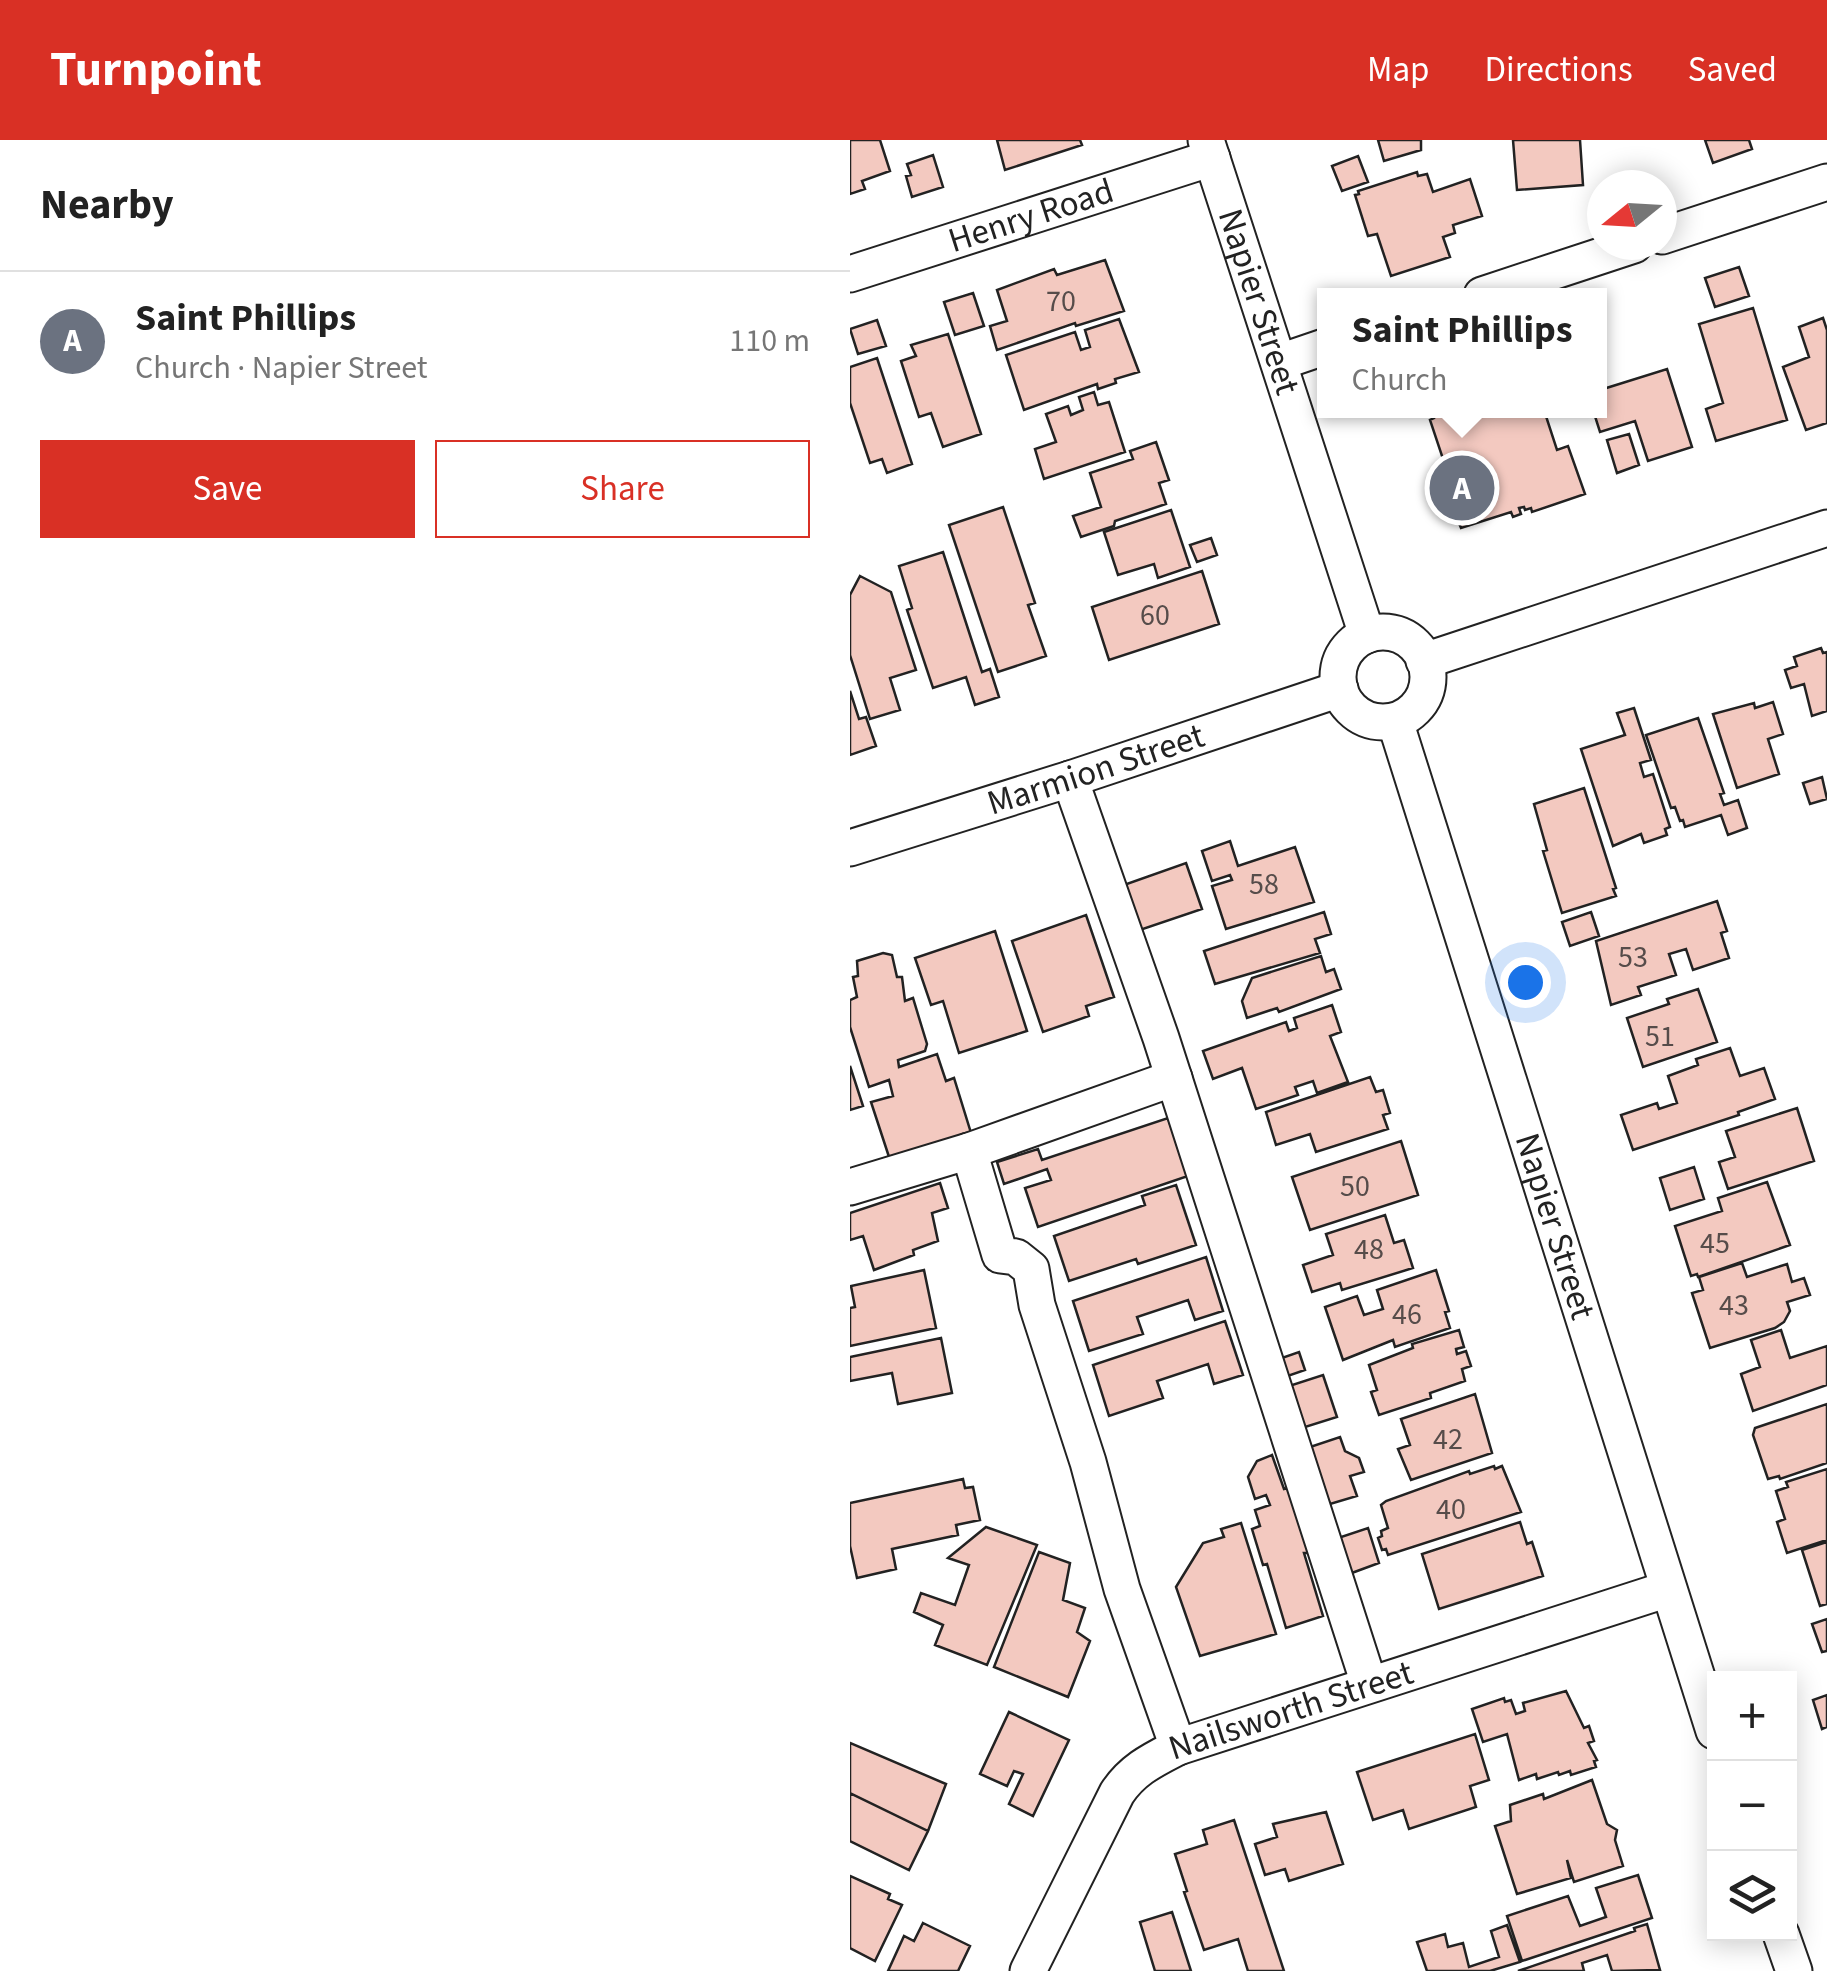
<!DOCTYPE html>
<meta charset="utf-8">
<style>
:root{--surface:#fff;--page:#f6f6f6;--text:#222;--muted:#767676;--line:#e0e0e0;--accent:#d93025}
body{margin:0;font-family:"Source Sans 3",sans-serif;background:var(--page);color:var(--text)}
.controls{position:absolute;right:30px;bottom:30px;display:grid;overflow:hidden;border-radius:0px;box-shadow:0 5px 25px #0003}
.controls button{width:90px;height:90px;display:grid;place-items:center;padding:0;border:0;border-bottom:2px solid var(--line);background:var(--surface);color:var(--text);font:50px sans-serif}
.compass{position:absolute;left:737px;top:30px;width:90px;height:90px;border-radius:50%;background:var(--surface);box-shadow:0 5px 25px #0003;rotate:252deg}
.you{position:absolute;left:675px;top:842px;width:35px;height:35px;margin:-25px;border:8px solid #fff;border-radius:50%;background:#1a73e8;box-shadow:0 0 0 15px #1a73e833}
.badge{display:grid;place-items:center;width:65px;height:65px;border-radius:50%;background:var(--accent);color:#fff;font-size:32px;font-weight:700}
.pin{position:absolute;translate:-50% -50%;border:5px solid #fff;box-shadow:0 2px 10px #0006}
.popup{position:absolute;left:467px;top:148px;width:290px;height:130px;box-sizing:border-box;display:grid;place-content:center;border-radius:0px;background:var(--surface);filter:drop-shadow(0 2px 8px #0005);font-size:32px;white-space:nowrap;color:var(--muted)}
.popup b{font-size:38px;color:var(--text)}
.popup::after{content:'';position:absolute;left:50%;top:100%;margin-left:-20px;border:20px solid transparent;border-top-color:var(--surface)}
.list{margin:0;padding:0;list-style:none}
h2{display:flex;justify-content:space-between;align-items:center;height:130px;margin:0;padding:0 40px;font-size:42px}
h2 small{font-size:32px;font-weight:400;color:var(--muted)}
.list li{display:grid;grid-template-columns:65px 1fr auto;gap:30px;align-items:center;box-sizing:border-box;height:140px;padding:0 40px;border-top:2px solid var(--line)}
.list b{display:block;font-size:38px;white-space:nowrap}
.list p{margin:0;font-size:32px;white-space:nowrap;color:var(--muted)}
.list em{font-size:32px;font-style:normal;color:var(--muted)}
.actions{display:flex;gap:20px;padding:30px 40px}
.actions a{flex:1;padding:22px 0;border:2px solid var(--accent);border-radius:0px;text-align:center;font-size:35px;color:var(--accent)}
.actions .main{background:var(--accent);color:#fff}
.icon{flex:none;width:55px;height:55px;fill:none;stroke:currentColor;stroke-width:2;stroke-linecap:round;stroke-linejoin:round}
.map{position:relative;flex:none;width:977px;height:1831px;overflow:hidden}
header{display:flex;align-items:center;gap:60px;box-sizing:border-box;height:140px;padding:0 50px;background:var(--accent);color:#fff}
header strong{font-size:48px}
nav{display:flex;gap:55px;margin-inline-start:auto;font-size:35px}
main{display:flex}
aside{flex:1;background:var(--surface)}
.map>svg:first-child{display:block}
</style>
<header>
<strong>Turnpoint</strong>
<nav><a>Map</a><a>Directions</a><a>Saved</a></nav>
</header>
<main>
<aside>
<h2>Nearby<small></small></h2>
<ul class="list">
<li><span class="badge" style="background:#6b7280">A</span><div><b>Saint Phillips</b><p>Church · Napier Street</p></div><em>110 m</em></li>
</ul>
<div class="actions"><a class="main">Save</a><a>Share</a></div>
</aside>
<div class="map">
<svg width="977" height="1831" viewBox="0 0 977 1831">
<rect width="100%" height="100%" fill="#fff"/>
<!-- building -->
<path fill="#f3c9c0" stroke="#222" stroke-width="2.5" d="M0,0h30l10,31 -28,10 3,8 -15,5z
M147,0h83l2,5 -77,25z
M528,0h43v10l-37,11z
M663,0h67l3,45 -66,5z
M855,0h44l3,9 -39,14z
M83,15l10,32 -31,10 -6,-21 5,-1 -4,-11z
M508,16l10,26 -26,9 -10,-25z
M567,32l1,4 9,-2 6,18 37,-13 12,37 -29,9 2,8 -12,4 7,20 -59,19 -14,-42 -9,2 -13,-41 4,-1 -1,-3z
M255,120l19,51 -48,15 -1,-3 -78,27 -7,-24 17,-5 -10,-31 57,-21 3,6z
M889,127l10,29 -34,11 -10,-29z
M123,153l11,33 -29,9 -11,-33z
M903,168l34,112 -71,21 -10,-32 17,-6 -24,-79z
M973,178l4,12v93l-21,7 -23,-63 26,-10 -10,-30z
M269,179l20,53 -24,7 1,4 -18,6 -1,-5 -73,26 -18,-55 69,-23 6,18 9,-3 -5,-17z
M27,180l9,26 -28,8 -8,-25z
M98,194l33,100 -38,13 -12,-34 -12,4 -18,-56 15,-5 -5,-11z
M27,218l35,106 -25,9 -5,-14 -12,4 -20,-60v-36z
M817,229l25,78 -44,14 -13,-40 -35,11 -7,-22h7v-20z
M244,252l4,13 11,-3 16,50 -81,27 -9,-30 21,-7 -10,-28 22,-8 3,9 12,-5 -4,-13z
M582,270h112l13,40 11,-4 17,48 -53,18 -1,-4 -6,2 -1,-3 -5,1 2,6 -8,3 -2,-5 -50,16 -16,-39 21,-8 -1,-2 -14,4 -21,-63 4,-2z
M779,294l10,31 -22,8 -10,-33z
M306,302l13,38 -10,3 7,21 -51,17 -1,5 -33,11 -8,-21 28,-9 -11,-34 43,-14 -3,-8z
M153,367l32,96 -7,2 18,51 -48,16 -49,-147z
M321,370l19,57 -32,11 -4,-14 -36,11 -14,-43z
M361,398l6,17 -20,7 -7,-17z
M93,412l39,120 8,-3 9,28 -24,8 -9,-28 -33,11 -26,-78 5,-2 -13,-42z
M352,431l17,53 -110,36 -17,-53z
M10,436l31,16 25,78 -26,8 10,32 -30,9 -20,-64v-60z
M971,508l2,5 4,-1v59l-15,5 -8,-32 -13,4 -6,-18 12,-4 -3,-9z
M0,551l9,28 7,-2 10,29 -26,9z
M923,562l10,32 -15,5 11,35 -42,14 -24,-74 41,-11 1,5z
M784,568l17,52 -11,3 4,14 9,-3 17,53 -5,2 2,6 -23,8 -3,-9 -28,12 -32,-97 44,-14 -8,-22z
M848,578l26,75 -4,1 4,11 14,-5 9,28 -19,7 -7,-20 -36,12 -2,-7 -3,1 -5,-14 -4,1 -25,-73z
M972,637l5,22 -17,5 -7,-21z
M734,648l32,100 -3,1 3,7 -54,17 -19,-62 4,-1 -13,-46z
M380,701l8,25 57,-19 19,55 -88,27 -14,-43 20,-6 -2,-5 -18,6 -10,-30z
M336,723l16,46 -65,22 -16,-45z
M867,761l10,30 -6,2 8,25 -36,12 -7,-21 -17,5 7,21 -38,12 3,8 -30,10 -15,-64z
M474,772l7,22 -16,5 5,14 -105,31 -11,-33z
M741,772l8,24 -29,10 -8,-24z
M236,775l28,82 -28,9 3,10 -46,16 -31,-91z
M145,791l32,100 -68,22 -16,-52 -12,4 -16,-47z
M33,813l9,2 5,22h5l3,24 8,-3 14,46 -2,7 -27,9 1,7 38,-13 9,27 8,-3 17,55 -80,30 -20,-61 22,-6 -4,-16 -20,7 -19,-60v-27l7,-3 -4,-20 5,-1 -1,-15z
M471,816l5,16 8,-3 7,20 -62,23 -2,-4 -30,10 -5,-17 10,-23z
M848,849l19,53 -74,25 -16,-49 42,-14 -2,-5z
M482,865l9,27 -11,4 18,46 -31,11 -4,-12 -18,6 3,8 -42,14 -14,-41 -29,11 -10,-28 83,-29 3,9 8,-3 -3,-10z
M880,908l10,28 24,-8 11,31 -37,13 1,3 -106,35 -12,-35 36,-12 2,6 18,-6 -9,-27 30,-11 -2,-6z
M0,926l13,40 -13,4z
M520,937l6,15 7,-2 7,23 -7,2 5,14 -72,23 -6,-18 -34,11 -10,-33z
M947,968l17,53 -86,28 -9,-27 16,-5 -9,-26z
M318,978l20,58 -150,51 -13,-39 26,-8 -4,-11 -43,15 -7,-22 41,-13 4,11z
M551,1001l17,54 -108,35 -18,-53z
M844,1027l10,32 -34,11 -10,-32z
M917,1042l23,63 -92,32 -1,-3 -6,2 -16,-50 47,-15 -4,-13z
M90,1043l8,25 -16,5 6,28 -25,9 1,5 -40,15 -11,-34 -13,4v-27z
M326,1045l20,60 -58,19 -2,-5 -67,22 -15,-45 91,-31 -3,-9z
M535,1075l9,28 10,-3 9,28 -71,22 -2,-7 -28,9 -9,-27 30,-10 -7,-21z
M356,1117l17,54 -28,9 -7,-20 -51,17 6,17 -54,17 -16,-50z
M892,1123l5,14 40,-13 5,18 12,-4 6,17 -23,7 3,9 -6,11 -9,6 -65,20 -18,-55 11,-3 -4,-13z
M74,1130l12,58 -86,18v-38l5,-1 -4,-21z
M586,1130l13,41 -4,1 5,16 -55,19 -2,-7 -50,20 -18,-53 32,-11 7,19 19,-6 -6,-19z
M375,1181l18,54 -29,9 -6,-20 -51,17 6,17 -54,18 -16,-51z
M609,1190l5,17 -8,2 1,5 9,-3 5,15 -9,3 3,12 -35,12 1,5 -52,17 -8,-23 6,-2 -8,-25 44,-17 -1,-4z
M931,1190l9,28 37,-12v39l-74,26 -12,-37 19,-7 -9,-27z
M91,1198l11,55 -54,11 -6,-31 -42,8v-24z
M449,1212l6,18 -23,8 -6,-18z
M473,1235l14,42 -35,11 -13,-42z
M625,1254l17,59 -81,27 -13,-31 12,-4 -9,-26z
M977,1264v59l-47,16 -1,-3 -11,3 -15,-44 2,-7z
M490,1297l5,14 14,7 5,14 -14,4 7,20 -27,8 -23,-56z
M422,1315l12,34 4,-1 21,65h-5l19,63 -37,12 -19,-64 -4,1 -11,-36 8,-3 -5,-16 15,-5 -4,-10 -11,4 -7,-22 9,-16z
M644,1326l1,3 7,-3 19,46 -133,43 -2,-6 -4,1 -4,-12 4,-2 -1,-5 7,-3 -7,-23 5,-4 83,-30 1,3z
M977,1329v71l-40,13 -10,-31 8,-3 -9,-28 12,-4 -2,-5z
M113,1339l2,9 8,-1 7,33 -24,5 2,10 -66,14 4,20 -39,9 -7,-32v-43z
M670,1382l7,22 5,-2 11,34 -104,33 -17,-55z
M391,1383l35,111 -76,22 -24,-69 27,-44 21,-6 -3,-8z
M136,1387l51,18 -50,120 -52,-20 8,-20 -29,-13 7,-19 34,12 14,-40 -21,-7z
M518,1388l11,35 -30,11 -11,-36z
M977,1402v62l-7,2 -18,-56z
M189,1412l31,11 -7,37 22,8 -8,24 13,9 -22,56 -74,-30z
M977,1479v32l-5,1 -10,-28z
M716,1551l18,37 5,-2 5,15 -6,2 9,17 -3,1 2,6 -25,8 -1,-4 -11,4 -1,-3 -21,7 -1,-5 -17,6 -12,-46 -24,8 -11,-33 32,-11 1,4 6,-2 5,14 9,-3 -2,-8z
M977,1555v32l-5,2 -9,-29z
M159,1572l60,28 -36,76 -24,-12 14,-30 -9,-3 -7,15 -27,-12z
M625,1594l14,46 -19,6 6,21 -67,22 -6,-19 -30,10 -16,-48z
M0,1603l96,41 -18,47 -78,-38z
M742,1640l15,44 10,6 -2,10 8,26 -49,16 -7,-22 4,18 -54,16 -22,-68 16,-5 -1,-16 33,-11 1,5z
M0,1653l78,38 -19,39 -59,-29z
M476,1672l17,52 -54,17 -4,-12 -20,6 -10,-31 22,-7 -4,-13z
M384,1680l50,151h-36l-10,-32 -34,11 -20,-58 3,-1 -12,-37 32,-10 -4,-14z
M788,1735l14,43 -130,43 -15,-45 61,-20 12,30 26,-9 -10,-29z
M0,1736l40,18 -2,5 14,6 -27,56 -25,-13z
M322,1772l19,59h-36l-15,-49z
M73,1783l47,23 -12,25h-70l16,-35 10,5z
M797,1784l13,46 -48,1 -5,-16 -25,8 2,8h-66l117,-40 -1,-3z
M657,1785l13,37 -30,9h-63l-10,-29 28,-8 3,13 15,-4 6,24 30,-10 -8,-26z"/>
<g fill="none" stroke-linecap="round" stroke-linejoin="round">
<!-- minor casing -->
<g stroke="#222" stroke-width="39">
<g id="minor">
<path id="s1" d="M356,0l161,495"/>
<path d="M812,96l165,-54"/>
<path id="s2" d="M0,134l362,-116"/>
<path d="M632,155l152,-50"/>
<path d="M430,222l44,-15"/>
<circle cx="533" cy="537" r="45"/>
<path d="M574,521l403,-133"/>
<path id="s3" d="M545,581l319,1010"/>
<path d="M220,639l91,259 208,646"/>
<path id="s4" d="M0,708l220,-69 270,-90"/>
<path d="M119,1011l31,104 16,2 15,12 6,36 51,157 34,127 56,158"/>
<path d="M0,1047l119,-36 205,-73"/>
<path d="M931,1794l13,37"/>
<path id="s5" d="M178,1831l89,-178c16,-24 36,-33 61,-46l490,-158"/>
</g>
</g>
<!-- minor -->
<use href="#minor" stroke="#fff" stroke-width="35"/>
</g>
<g text-anchor="middle" dominant-baseline="central" stroke-width="8" stroke-linejoin="round" paint-order="stroke">
<!-- number labels -->
<g font-size="30" fill="#564c4a">
<text x="211" y="161">70</text>
<text x="305" y="475">60</text>
<text x="414" y="744">58</text>
<text x="783" y="817">53</text>
<text x="810" y="896">51</text>
<text x="505" y="1046">50</text>
<text x="865" y="1103">45</text>
<text x="519" y="1109">48</text>
<text x="884" y="1165">43</text>
<text x="557" y="1174">46</text>
<text x="598" y="1299">42</text>
<text x="601" y="1369">40</text>
</g>
<!-- street labels -->
<g font-size="35" fill="#222" stroke="#fff">
<text stroke="none"><textPath href="#s2" startOffset="190">Henry Road</textPath></text>
<text stroke="none"><textPath href="#s1" startOffset="170">Napier Street</textPath></text>
<text stroke="none"><textPath href="#s4" startOffset="258">Marmion Street</textPath></text>
<text stroke="none"><textPath href="#s3" startOffset="530">Napier Street</textPath></text>
<text stroke="none"><textPath href="#s5" startOffset="395">Nailsworth Street</textPath></text>
</g>
</g>
</svg>
<div class="controls">
<button>+</button>
<button>−</button>
<button><svg class="icon" aria-label="layers" viewBox="0 0 24 24"><path d="M12 4l9 5-9 5-9-5zM3 14l9 5 9-5"/></svg></button>
</div>
<svg class="compass" viewBox="-18 -18 36 36"><path d="M0-13l5 13h-10z" fill="#e53935"/><path d="M0 13l5-13h-10z" fill="#767676"/></svg>
<div class="you"></div>
<div class="pin badge" style="left:612px;top:348px;background:#6b7280">A</div>
<div class="popup"><b>Saint Phillips</b>Church</div>
</div>
</main>
